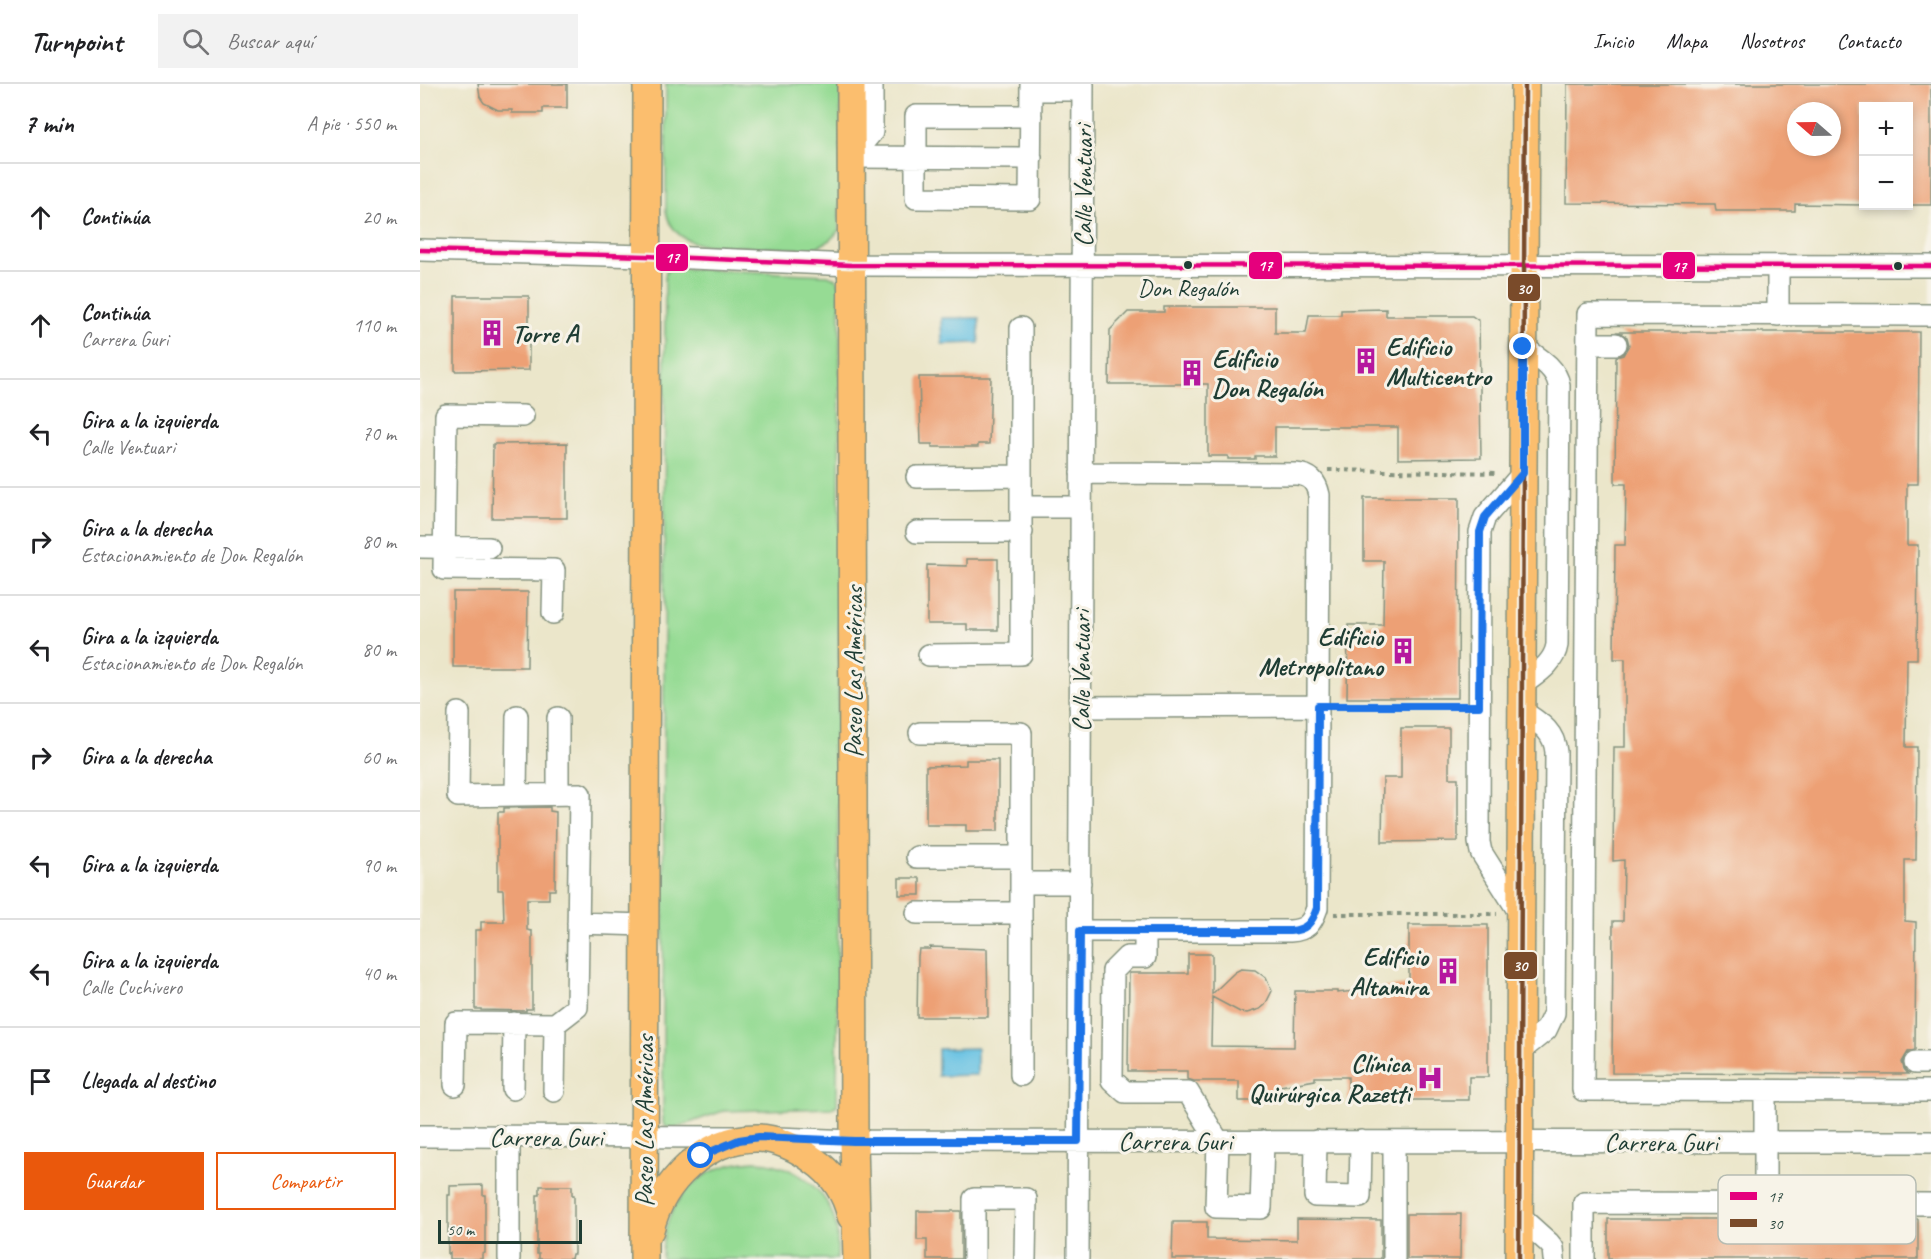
<!DOCTYPE html>
<html lang="es">
<meta charset="utf-8">
<style>
:root{--surface:#fff;--page:#f2f2f2;--text:#202124;--muted:#757577;--line:#e0e0e0;--accent:#ea580c}
body{margin:0;font-family:Caveat,sans-serif;background:var(--page);color:var(--text)}
.controls{position:absolute;right:18px;top:18px;display:grid;overflow:hidden;border-radius:0px;box-shadow:0 3px 9px #0003}
.controls button{width:54px;height:54px;display:grid;place-items:center;padding:0;border:0;border-bottom:2px solid var(--line);background:var(--surface);color:var(--text);font:30px sans-serif}
.compass{position:absolute;left:1367px;top:18px;width:54px;height:54px;border-radius:50%;background:var(--surface);box-shadow:0 3px 9px #0003;rotate:290deg}
.scale{position:absolute;left:18px;bottom:15px;width:144px;box-sizing:border-box;padding-left:6px;border:3px solid #1f3d34;border-top:0;font-size:16px;line-height:21px;white-space:nowrap;color:#1f3d34;-webkit-text-stroke:4px #f7f3e8;paint-order:stroke}
.stop{position:absolute;width:18px;height:18px;margin:-14px;border:4px solid #1a73e8;border-radius:50%;background:#fff}
.stop.end{background:#1a73e8;border-color:#fff;box-shadow:0 2px 6px #0008}
.list{margin:0;padding:0;list-style:none}
h2{display:flex;justify-content:space-between;align-items:center;height:78px;margin:0;padding:0 24px;font-size:26px}
h2 small{font-size:20px;font-weight:400;color:var(--muted)}
.list li{display:grid;grid-template-columns:39px 1fr auto;gap:18px;align-items:center;box-sizing:border-box;height:108px;padding:0 24px;border-top:2px solid var(--line)}
.list b{display:block;font-size:22px;white-space:nowrap}
.list p{margin:0;font-size:20px;white-space:nowrap;color:var(--muted)}
.list em{font-size:20px;font-style:normal;color:var(--muted)}
.actions{display:flex;gap:12px;padding:18px 24px}
.actions a{flex:1;padding:14px 0;border:2px solid var(--accent);border-radius:0px;text-align:center;font-size:21px;color:var(--accent)}
.actions .main{background:var(--accent);color:#fff}
.icon{flex:none;width:33px;height:33px;fill:none;stroke:currentColor;stroke-width:2;stroke-linecap:round;stroke-linejoin:round}
.map{position:relative;flex:none;width:1511px;height:1175px;overflow:hidden}
header{display:flex;align-items:center;gap:36px;box-sizing:border-box;height:84px;padding:0 30px;background:var(--surface);border-bottom:2px solid var(--line)}
header strong{font-size:28px}
nav{display:flex;gap:33px;margin-inline-start:auto;font-size:21px}
.search{width:420px;height:54px;background:var(--page);display:flex;align-items:center;gap:15px;box-sizing:border-box;padding:0 21px;border-radius:0px;color:var(--muted);font-size:22px}
main{display:flex}
aside{flex:1;background:var(--surface)}
.map>svg:first-child{display:block}
</style>
<header>
<strong>Turnpoint</strong>
<div class="search"><svg class="icon" aria-label="search" viewBox="0 0 24 24"><circle cx="10" cy="10" r="6"/><path d="M15 15l6 6"/></svg>Buscar aquí</div>
<nav><a>Inicio</a><a>Mapa</a><a>Nosotros</a><a>Contacto</a></nav>
</header>
<main>
<aside>
<h2>7 min<small>A pie · 550 m</small></h2>
<ul class="list">
<li><svg class="icon" aria-label="ahead" viewBox="0 0 24 24"><path d="M12 20V5M6 11l6-6 6 6"/></svg><div><b>Continúa</b></div><em>20 m</em></li>
<li><svg class="icon" aria-label="ahead" viewBox="0 0 24 24"><path d="M12 20V5M6 11l6-6 6 6"/></svg><div><b>Continúa</b><p>Carrera Guri</p></div><em>110 m</em></li>
<li><svg class="icon" aria-label="left" viewBox="0 0 24 24"><path d="M17 20v-9H6M10 6l-5 5 5 5"/></svg><div><b>Gira a la izquierda</b><p>Calle Ventuari</p></div><em>70 m</em></li>
<li><svg class="icon" aria-label="right" viewBox="0 0 24 24"><path d="M7 20v-9h11M14 6l5 5-5 5"/></svg><div><b>Gira a la derecha</b><p>Estacionamiento de Don Regalón</p></div><em>80 m</em></li>
<li><svg class="icon" aria-label="left" viewBox="0 0 24 24"><path d="M17 20v-9H6M10 6l-5 5 5 5"/></svg><div><b>Gira a la izquierda</b><p>Estacionamiento de Don Regalón</p></div><em>80 m</em></li>
<li><svg class="icon" aria-label="right" viewBox="0 0 24 24"><path d="M7 20v-9h11M14 6l5 5-5 5"/></svg><div><b>Gira a la derecha</b></div><em>60 m</em></li>
<li><svg class="icon" aria-label="left" viewBox="0 0 24 24"><path d="M17 20v-9H6M10 6l-5 5 5 5"/></svg><div><b>Gira a la izquierda</b></div><em>90 m</em></li>
<li><svg class="icon" aria-label="left" viewBox="0 0 24 24"><path d="M17 20v-9H6M10 6l-5 5 5 5"/></svg><div><b>Gira a la izquierda</b><p>Calle Cuchivero</p></div><em>40 m</em></li>
<li><svg class="icon" aria-label="arrive" viewBox="0 0 24 24"><path d="M6 21V4h12l-3 4 3 4H6"/></svg><div><b>Llegada al destino</b></div></li>
</ul>
<div class="actions"><a class="main">Guardar</a><a>Compartir</a></div>
</aside>
<div class="map">
<svg width="1511" height="1175" viewBox="0 0 1511 1175">
<rect width="100%" height="100%" fill="#f7f3e8"/>
<filter id="ink" filterUnits="userSpaceOnUse"><feTurbulence type="fractalNoise" baseFrequency=".0167" numOctaves="2"/><feDisplacementMap in="SourceGraphic" scale="12" xChannelSelector="R" yChannelSelector="G"/><feConvolveMatrix kernelMatrix="1 2 1 2 8 2 1 2 1" color-interpolation-filters="sRGB"/></filter>
<filter id="wash" filterUnits="userSpaceOnUse"><feTurbulence type="fractalNoise" baseFrequency=".008" numOctaves="4" result="noise"/><feDisplacementMap in="SourceGraphic" scale="24" xChannelSelector="R" yChannelSelector="G"/><feGaussianBlur stdDeviation="1.35" result="paint"/><feColorMatrix in="noise" values="0 0 0 0 0 0 0 0 0 0 0 0 0 0 0 0 0 1.4 0 .05"/><feComposite in="paint" operator="in"/></filter>
<g filter="url(#wash)">
<rect width="100%" height="100%" fill="#ebe6ca"/>
<!-- green -->
<path fill="#96db94" stroke="#5a8c64" stroke-width="1.5" d="M246,0h175l-2,146c-8,11 -18,17 -32,19l-101,-4c-20,-2 -36,-13 -40,-34z
M251,184l157,7 9,4 3,7 -3,819 -5,3 -109,3 -48,17 -9,-1 -3,-4 2,-845 1,-7z
M335,1077c38,4 72,25 81,65 2,11 1,22 1,33h-175c0,-57 36,-95 93,-98z"/>
<!-- water -->
<path fill="#65c1e3" stroke="#427f8c" stroke-width="1.5" d="M521,234h38v25l-37,1z
M557,964v27l-39,1v-27z"/>
<g id="blocks">
<!-- building -->
<path fill="#eda074" fill-rule="evenodd" d="M58,0h89v24h-24v5h-31v-3h-14l-14,-7 -4,-6z
M1147,0h364v121h-23v-99h-45v99l-68,-1v7h-79l-1,-7 -149,-1zM1376,27h36v36h-36z
M35,212h74v74l-74,1z
M744,223h111v26h31l3,-18h32v-5l45,-1v7h86l7,5 2,137 -83,1v-32h-123v29h-20v3h-27v-3h-20v-72h-99l1,-54 18,-18h36z
M1198,248h301l-1,152h-11v61h11l-1,114h-10l-1,88h11l-1,113h-11v61l11,1 -1,128 -7,2 -6,10 2,7 4,5 -296,-1 1,-152h10l1,-61 -11,1 1,-114h11v-88h-11l1,-114h10l1,-61h-11l1,-127 7,-2 6,-10 -2,-8z
M499,293h72l-2,67h-11v3h-46v-3h-11z
M147,359v75h-75l1,-74z
M944,414h95l-1,200h-111l1,-73h35l1,-64h-20z
M547,475h31v71h-31v-6h-40v-59l40,1z
M33,508h75l-1,75h-74z
M981,644h48v50h9v63l-76,1 1,-64h18z
M546,676h32v71h-32v-6h-40v-59l40,-1z
M130,723v4l6,1 -1,78h-6v9h-22v31l5,1v78h-6v2l-45,-1v-1h-6v-79h6v-8h23l-1,-32h-5v-78h6v-4z
M479,794h21v17h-21z
M989,841h79v152h-19v23h-121v-23h-33v3l-40,7v14h-36v-20h-45l-7,-2v-8h-59l1,-98h59v-19h24v40l23,-22 6,-3 14,1 11,8 6,13 -7,14 -5,4 -13,4 -7,-1 -28,-15 -1,49 83,1 1,-56h42v2l72,-8z
M510,863l57,2 1,68h-71l1,-61 1,-7h11z
M63,1101v10h2v58l-3,1v5h-32v-6l-2,1v-59h2v-9z
M120,1102h32v9h2v59h-2l-1,5h-32v-5h-2v-59h3z
M497,1127h44v48h-34v-19h-10z
M987,1130h54l-1,45h-53z
M877,1135l84,1v39h-209l1,-37h34v17l90,1z
M1188,1135h310v40h-310z"/>
</g>
</g>
<g filter="url(#ink)">
<use href="#blocks" fill-opacity="0" stroke="#85927f" stroke-width="1.5"/>
<g fill="none" stroke-linecap="round" stroke-linejoin="round">
<!-- minor casing -->
<g stroke="#85927f" stroke-width="24">
<path id="minor" d="M611,6h52
M611,32h-115v82l114,1 1,-115
M431,73l180,1
M431,73l21,-25v-48
M0,166l226,6 205,9 1080,1
M1358,231v-49
M1511,231l-343,-1 -5,776 348,1
M1168,260h28
M103,332l-77,-1 -2,154 110,1 -1,43
M497,393l104,-1
M601,423h60
M497,448h105
M0,463l69,1
M509,571l92,-1v-326
M1102,601c14,-11 32,-21 35,-40l2,-260c-3,-18 -22,-28 -36,-38
M660,623l238,-1
M500,649h101v342
M138,710v-76
M96,711l1,-79
M497,773h104
M601,799h59
M497,829h104
M1101,831l-40,-63 -2,-10 1,-310 5,-15 38,-44
M158,839l67,2
M660,847h210c17,-1 22,-8 27,-23l2,-413c-3,-14 -9,-20 -23,-21l-215,-1
M725,847v26h-18l-14,14 -1,109 13,12h63l30,49 -2,66 45,1 2,-67
M1100,967l26,-21 8,-17 2,-261c-2,-22 -18,-30 -34,-41
M1495,979h16
M35,1001l1,-62 99,1 22,-17 3,-213 -122,2 1,-83
M93,1005l1,-66
M134,1007l1,-67
M0,1052l313,1
M357,1054l77,3 1077,1
M896,1057l-1,55 45,1 1,-56
M974,1058v117
M1345,1120v-113
M1099,1132l30,27 4,5 1,11
M89,1175v-122
M554,1175v-60h52l-1,60
M658,1175l5,-1175
M1164,1175v-56l347,1"/>
</g>
<!-- major casing -->
<g stroke="#85927f" stroke-width="30">
<path id="major" d="M431,0l3,1057 3,118
M230,1146c11,-48 56,-93 108,-92 18,0 41,11 55,22 19,13 33,33 38,56
M224,1175l3,-1175
M1099,1175l6,-1175"/>
</g>
<!-- path -->
<path stroke="#85927f" stroke-width="4" stroke-dasharray="4.5 4.5" stroke-linecap="butt" d="M908,386l170,3
M916,622h125
M914,830h163"/>
<!-- minor -->
<use href="#minor" stroke="#fff" stroke-width="21"/>
<!-- major -->
<use href="#major" stroke="#fbbe6e" stroke-width="27"/>
<!-- bus-1 casing -->
<g stroke="#f7f3e8" stroke-width="9">
<path id="bus-1" d="M0,166l226,6 205,9 1080,1"/>
</g>
<!-- bus-2 casing -->
<g stroke="#f7f3e8" stroke-width="9">
<path id="bus-2" d="M1099,1175l6,-1175"/>
</g>
<!-- bus-1 -->
<use href="#bus-1" stroke="#e5007d" stroke-width="4.5"/>
<!-- bus-2 -->
<use href="#bus-2" stroke="#7a4b2a" stroke-width="4.5"/>
</g>
</g>
<g fill="none" stroke-linecap="round" stroke-linejoin="round" filter="url(#ink)">
<!-- route -->
<path stroke="#1a73e8" stroke-width="8" d="M281,1072l38,-16 20,-3 95,4h224l2,-210h210c16,-1 22,-8 27,-23l1,-202h161l1,-174 5,-15 38,-44v-126"/>
</g>
<!-- icons -->
<defs>
<g id="building-bare" transform="scale(2.07)"><path d="M-4-6H4V6H1V3H-1V6H-4ZM-2.5-4.3h1.7v1.8h-1.7ZM.8-4.3h1.7v1.8H.8ZM-2.5-1h1.7V.8h-1.7ZM.8-1h1.7V.8H.8Z" fill="#b5179e" stroke="#f7f3e8" stroke-width="2.5" paint-order="stroke"/></g>
<g id="hospital-bare" transform="scale(2.07)"><path d="M-5-5h3v3.5h4V-5h3V5h-3V1.5h-4V5h-3Z" fill="#b5179e" stroke="#f7f3e8" stroke-width="2.5" paint-order="stroke"/></g>
</defs>
<g fill-rule="evenodd">
<use href="#building-bare" x="72" y="249"/>
<use href="#building-bare" x="946" y="277"/>
<use href="#building-bare" x="772" y="289"/>
<use href="#building-bare" x="983" y="567"/>
<use href="#building-bare" x="1028" y="887"/>
<use href="#hospital-bare" x="1010" y="994"/>
</g>
<!-- markers -->
<g fill="#1f3d34" stroke="#f7f3e8" stroke-width="2">
<circle cx="768" cy="181" r="5"/>
<circle cx="1478" cy="182" r="5"/>
</g>
<g text-anchor="middle" dominant-baseline="central" stroke-width="6" stroke-linejoin="round" paint-order="stroke">
<!-- bus labels -->
<g font-size="24" fill="#1f3d34" stroke="#f7f3e8">
<text x="768" y="204">Don Regalón</text>
</g>
<!-- street labels -->
<g font-size="26" fill="#1f3d34" stroke="#f7f3e8">
<text transform="translate(663 102) rotate(-90)">Calle Ventuari</text>
<text transform="translate(661 587) rotate(-90)">Calle Ventuari</text>
<text transform="translate(433 588) rotate(-90)">Paseo Las Américas</text>
<text transform="translate(224 1037) rotate(-90)">Paseo Las Américas</text>
<text x="126" y="1053">Carrera Guri</text>
<text x="755" y="1057">Carrera Guri</text>
<text x="1241" y="1058">Carrera Guri</text>
</g>
<!-- poi labels -->
<g font-size="26" font-weight="bold" fill="#1f3d34" stroke="#f7f3e8" text-anchor="start">
<text x="92" y="249">Torre A</text>
<text x="966" y="262">Edificio<tspan x="966" dy="30">Multicentro</tspan></text>
<text x="792" y="274">Edificio<tspan x="792" dy="30">Don Regalón</tspan></text>
<text x="963" y="552" text-anchor="end">Edificio<tspan x="963" dy="30">Metropolitano</tspan></text>
<text x="1008" y="872" text-anchor="end">Edificio<tspan x="1008" dy="30">Altamira</tspan></text>
<text x="990" y="979" text-anchor="end">Clínica<tspan x="990" dy="30">Quirúrgica Razetti</tspan></text>
</g>
</g>
<!-- legend -->
<rect x="1298" y="1091" width="198" height="69" rx="9" fill="#f7f3e8" stroke="#b6bcb2" stroke-width="1.5"/>
<rect x="1310" y="1108" width="27" height="8" fill="#e5007d"/>
<rect x="1310" y="1135" width="27" height="8" fill="#7a4b2a"/>
<g font-size="16" fill="#1f3d34">
<text x="1348" y="1118">17</text>
<text x="1348" y="1145">30</text>
</g>
<g stroke="#f7f3e8" stroke-width="2">
<rect x="235" y="159" width="34" height="29" rx="6" fill="#e5007d"/>
<rect x="828" y="167" width="35" height="29" rx="6" fill="#e5007d"/>
<rect x="1242" y="167" width="34" height="29" rx="6" fill="#e5007d"/>
<rect x="1087" y="189" width="34" height="29" rx="6" fill="#7a4b2a"/>
<rect x="1083" y="867" width="35" height="29" rx="6" fill="#7a4b2a"/>
</g>
<g font-size="16" text-anchor="middle" font-weight="bold" fill="#fff">
<text x="252" y="179">17</text>
<text x="845" y="187">17</text>
<text x="1259" y="188">17</text>
<text x="1104" y="210">30</text>
<text x="1100" y="887">30</text>
</g>
</svg>
<div class="controls">
<button>+</button>
<button>−</button>
</div>
<svg class="compass" viewBox="-18 -18 36 36"><path d="M0-13l5 13h-10z" fill="#e53935"/><path d="M0 13l5-13h-10z" fill="#757577"/></svg>
<div class="scale">50 m</div>
<div class="stop" style="left:281px;top:1072px"></div>
<div class="stop end" style="left:1103px;top:263px"></div>
</div>
</main>
